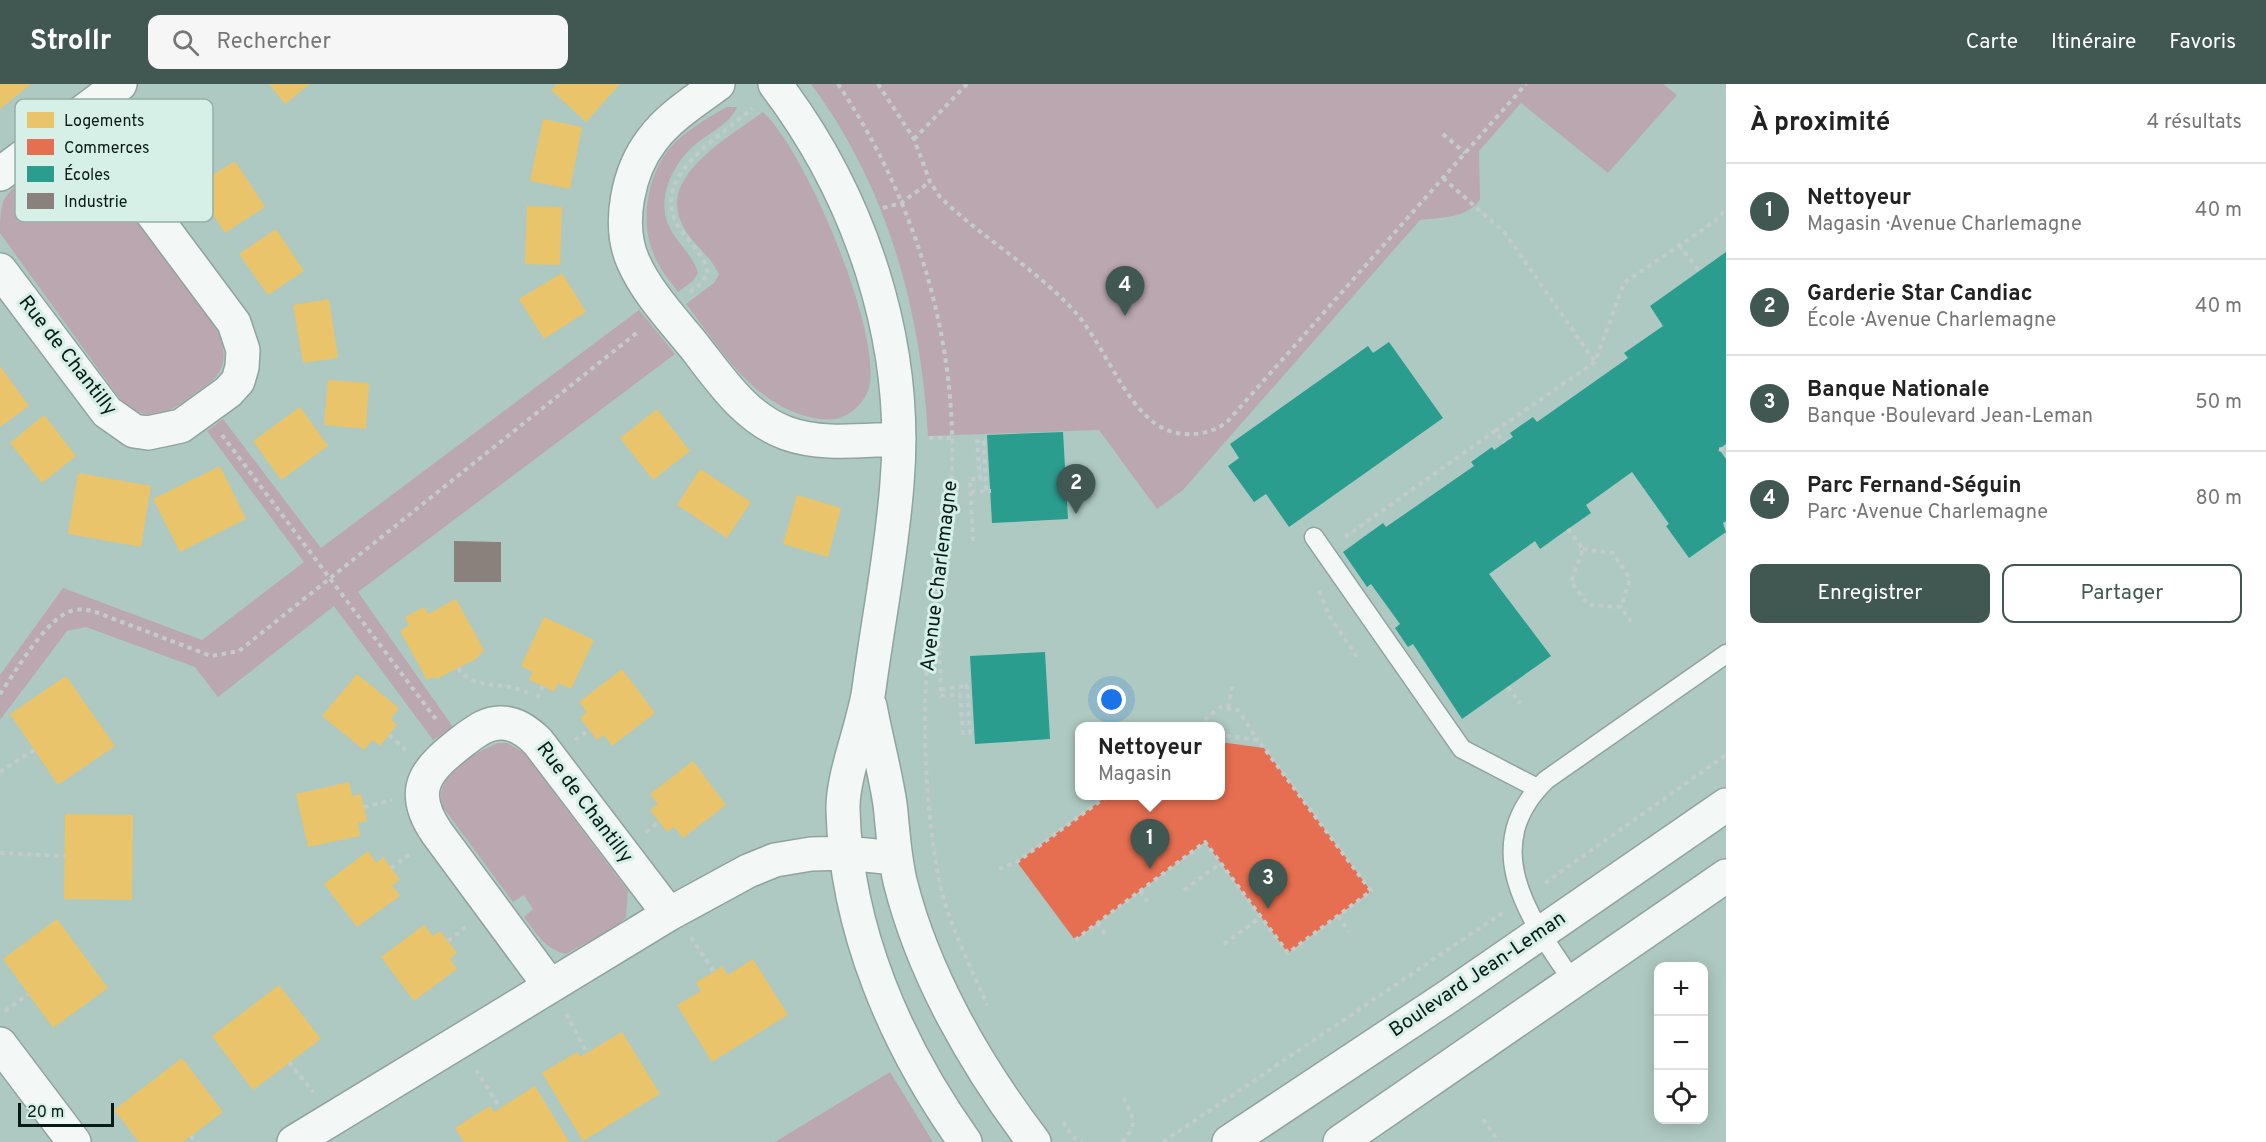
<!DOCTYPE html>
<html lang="fr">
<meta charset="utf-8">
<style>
:root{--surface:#fff;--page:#f6f6f6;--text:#222;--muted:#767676;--line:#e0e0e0;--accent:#415852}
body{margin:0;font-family:Overpass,sans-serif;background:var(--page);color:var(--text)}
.controls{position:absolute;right:18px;bottom:18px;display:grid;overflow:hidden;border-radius:12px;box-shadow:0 3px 15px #0003}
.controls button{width:54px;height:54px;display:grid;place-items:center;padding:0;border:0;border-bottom:2px solid var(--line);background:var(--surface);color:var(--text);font:30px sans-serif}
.scale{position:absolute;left:18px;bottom:15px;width:96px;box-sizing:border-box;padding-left:6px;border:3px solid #071b16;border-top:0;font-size:16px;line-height:21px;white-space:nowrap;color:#071b16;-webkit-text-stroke:4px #d6efe7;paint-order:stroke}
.you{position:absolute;left:1112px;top:616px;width:21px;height:21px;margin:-15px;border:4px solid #fff;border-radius:50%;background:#1a73e8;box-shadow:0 0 0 9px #1a73e833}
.badge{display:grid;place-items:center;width:39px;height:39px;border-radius:50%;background:var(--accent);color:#fff;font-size:20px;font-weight:700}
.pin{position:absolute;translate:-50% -50px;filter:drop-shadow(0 2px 3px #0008)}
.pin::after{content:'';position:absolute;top:32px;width:21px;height:18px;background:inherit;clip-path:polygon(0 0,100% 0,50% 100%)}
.popup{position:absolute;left:1075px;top:638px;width:150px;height:78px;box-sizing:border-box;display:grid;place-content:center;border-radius:12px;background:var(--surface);filter:drop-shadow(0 2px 4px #0005);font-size:20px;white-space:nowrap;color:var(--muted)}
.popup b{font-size:22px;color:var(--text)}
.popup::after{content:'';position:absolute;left:50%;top:100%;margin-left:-12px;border:12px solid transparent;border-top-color:var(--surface)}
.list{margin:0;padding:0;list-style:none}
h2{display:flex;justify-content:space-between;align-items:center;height:78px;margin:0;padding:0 24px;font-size:26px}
h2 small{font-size:20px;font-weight:400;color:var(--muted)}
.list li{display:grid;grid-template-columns:39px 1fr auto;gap:18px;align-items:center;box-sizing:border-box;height:96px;padding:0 24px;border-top:2px solid var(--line)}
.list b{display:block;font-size:22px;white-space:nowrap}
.list p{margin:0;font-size:20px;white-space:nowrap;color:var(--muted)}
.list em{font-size:20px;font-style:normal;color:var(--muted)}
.actions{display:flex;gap:12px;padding:18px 24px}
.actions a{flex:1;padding:14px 0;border:2px solid var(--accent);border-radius:12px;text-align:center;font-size:21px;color:var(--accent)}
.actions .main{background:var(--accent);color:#fff}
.icon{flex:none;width:33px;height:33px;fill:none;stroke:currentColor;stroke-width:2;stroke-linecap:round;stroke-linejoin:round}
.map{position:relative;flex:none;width:1726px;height:1058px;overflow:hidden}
header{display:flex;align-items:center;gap:36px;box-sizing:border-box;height:84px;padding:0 30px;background:var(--accent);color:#fff}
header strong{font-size:28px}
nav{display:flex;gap:33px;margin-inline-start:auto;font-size:21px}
.search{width:420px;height:54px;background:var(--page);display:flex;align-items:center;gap:15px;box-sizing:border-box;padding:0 21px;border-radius:12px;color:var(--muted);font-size:22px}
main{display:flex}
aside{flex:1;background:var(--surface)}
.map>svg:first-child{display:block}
</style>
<header>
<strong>Strollr</strong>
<div class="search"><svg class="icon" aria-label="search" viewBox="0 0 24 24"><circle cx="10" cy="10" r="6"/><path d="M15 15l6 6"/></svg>Rechercher</div>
<nav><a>Carte</a><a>Itinéraire</a><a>Favoris</a></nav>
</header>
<main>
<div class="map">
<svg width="1726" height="1058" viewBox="0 0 1726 1058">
<rect width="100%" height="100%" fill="#aec9c1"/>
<!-- green -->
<path fill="#bba7b0" d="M811,0h852l14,11 -69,78 -87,-70 -42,48 1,49c-16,19 -36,17 -60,20l-237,270 -26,19 -58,-79 -171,6c-7,-126 -41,-250 -117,-352z
M727,23h10c-8,18 -27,25 -41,37 -20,16 -37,47 -30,74 5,21 27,35 32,55l-5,8 -15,11c-6,-9 -14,-17 -19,-27 -19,-32 -15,-74 3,-106 13,-22 43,-40 65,-52z
M763,28c43,40 115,212 107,271 -2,15 -15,29 -28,34 -12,5 -27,2 -40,-2 -54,-17 -83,-69 -116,-111l28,-21 5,-9c-9,-19 -27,-30 -36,-48 -27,-50 47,-89 80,-114z
M58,76h16l27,14 112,148c7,14 14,28 9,44 -4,12 -15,19 -25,26 -28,21 -47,35 -77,7l-120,-166c0,-11 0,-23 4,-33 10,-18 38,-31 54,-40z
M639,226l36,44 -317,238 95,135 -20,13 -99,-134 -116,91 -23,-30 -109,-40 -19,4 -67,89v-45l63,-87 139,52 102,-78 -97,-131 16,-12 98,129z
M498,659h9l17,10 104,138 -2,26 -9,9 -51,28c-21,-5 -30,-21 -42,-37l9,-8 -9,-14 -11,7 -71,-96c-8,-33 31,-52 56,-63z
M890,988l43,70h-158z"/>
<!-- homes -->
<path fill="#e9c46a" d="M0,0h31l-31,25z
M269,0h41l-25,20z
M557,0h63l-34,38 -35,-32z
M179,20l31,40 -34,26 -31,-40z
M543,35l39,8 -12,62 -40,-8z
M235,77l30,46 -40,26 -30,-47z
M527,122l35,1 -2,58 -35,-1z
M276,145l28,42 -36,24 -29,-41z
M562,189l24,39 -42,27 -25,-40z
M329,215l9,59 -35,5 -10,-58z
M0,282l29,40 -29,21z
M328,296l41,3 -3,46 -42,-4z
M300,323l28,39 -47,34 -28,-39z
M657,325l33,42 -37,29 -33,-42z
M44,331l32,41 -34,27 -32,-40z
M220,382l26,53 -66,33 -27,-53z
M700,385l51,33 -24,36 -50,-33z
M78,389l73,13 -10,61 -73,-13z
M797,411l44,13 -13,49 -45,-13z
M456,515l28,51 -8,9 -18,9 -21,11 -4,-2 -6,3 -27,-49 9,-6 -4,-8 19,-10 4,7z
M544,533l50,23 -23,49 -13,-6 -4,9 -11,-6 -14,-6 4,-8 -12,-6z
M622,585l33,44 -43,33 -8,-11 -7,5 -17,-22 7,-6 -8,-10z
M357,590l42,34 -8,11 6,6 -17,21 -7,-6 -9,10 -42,-34z
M66,592l49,70 -57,39 -48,-71z
M693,677l33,44 -43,33 -9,-11 -7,5 -17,-22 8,-6 -8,-10z
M349,698l3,14 9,-2 6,27 -9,2 2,13 -52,11 -12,-53z
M65,730l68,1 -1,85 -68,-1z
M368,767l8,12 7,-6 17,23 -8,5 8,11 -43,31 -33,-43z
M57,835l51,69 -55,40 -50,-69z
M424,841l9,11 7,-5 17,22 -7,6 7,10 -43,32 -33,-44z
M753,875l35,56 -76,47 -35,-57 24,-14 -5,-9 18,-10 8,-6 6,9z
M279,901l42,54 -68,51 -41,-54z
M622,948l38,62 -77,47 -41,-68 35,-21 3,5z
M182,974l41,54 -40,30h-44l-25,-32z
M535,1002l34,56h-105l-9,-14 35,-22 4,6z"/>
<!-- shops -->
<path fill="#e76f51" d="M1220,658l44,6 107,143 -83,62 -83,-111 -130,98 -58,-78 90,-66h113z"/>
<!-- schools -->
<path fill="#2a9d8f" d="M1726,168v192l-7,5 7,10v62l-3,2 3,9 -37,26 -23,-32 3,-2 -37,-52 -46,33 5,8 -23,16 -28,20 -5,-8 -46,33 62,82 -89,63 -49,-75 -5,3 -13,-19 5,-4 -29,-40 -4,3 -24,-35 40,-29 3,4 88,-61 -3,-4 21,-15 2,3 10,-7 9,-6 -3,-4 23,-16 4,5 91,-64 -4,-5 39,-27 -13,-20z
M1389,258l54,76 -154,109 -23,-33 -12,8 -26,-36 11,-8 -9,-14 138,-98 5,7z
M1063,348l5,87 -76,4 -5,-88z
M1045,568l5,87 -75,5 -5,-88z"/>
<!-- industry -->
<path fill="#8a817c" d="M454,457l47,1v40h-47z"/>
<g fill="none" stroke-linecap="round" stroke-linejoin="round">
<!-- lane casing -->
<g stroke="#8fa49e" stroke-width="21">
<path id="lane" d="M1314,453l148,212 75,39
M1574,899c-43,-63 -98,-135 -28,-203l180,-126"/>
</g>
<!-- street casing -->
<g stroke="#8fa49e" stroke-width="36">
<path id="street" d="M718,0c-23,17 -49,33 -66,56 -24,31 -35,84 -19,121 14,32 40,59 61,85 26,33 51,72 92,87 35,13 76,7 113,6
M775,0c86,113 134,258 122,399 -5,69 -19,138 -28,206 -5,36 -27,87 -26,121 3,120 53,235 122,332
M0,90l120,-90
M0,186l107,142 27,19 14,2 33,-7 47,-34 10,-11 4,-14 1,-17 -9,-27 -155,-208
M870,622c6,33 15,65 20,98 3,26 4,51 10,77 23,93 76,185 134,261
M550,902l-113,-153c-31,-45 -9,-65 27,-93 11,-8 23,-18 38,-17 14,0 26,9 36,19l131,172
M0,960l74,98
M294,1058l375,-228 79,-43 27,-11 36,-6 35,-1 49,5"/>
</g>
<!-- secondary casing -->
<g stroke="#8fa49e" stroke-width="36">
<path id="secondary" d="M1229,1058l220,-146 277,-191
M1340,1058l386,-266"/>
</g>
<!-- path -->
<path stroke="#c3ccca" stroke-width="4" stroke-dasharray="4.5 4.5" stroke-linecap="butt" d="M838,0c80,119 125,270 112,414 -4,51 -18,101 -22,152 -6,74 -3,152 10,225 8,45 32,89 49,130
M878,0l36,55 16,43 10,15c43,42 97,72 136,116 27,31 48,89 80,111 21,15 53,13 72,-3l298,-337
M1443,50l22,19
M914,55l53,-55
M1443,94l62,55 90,129
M883,124l18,-5 29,-21
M1679,161l20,26
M690,208l11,-8 7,-11c-4,-20 -23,-33 -32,-51 -24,-49 48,-87 76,-114
M1495,347l100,-69 29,-79 91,-62 11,-12
M222,351l216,287
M929,354h22
M1719,365l7,2
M971,408l20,-1
M1568,445l15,20 -12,33 18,23 32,2 11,16
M1345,453l150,-106 9,12
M973,457l-3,-62h10l-3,-38h7l2,51
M1583,465l30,4 17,26 -9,28
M1319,507l11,26 27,40
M939,549l2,63 19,-1 3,38h7l-3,-47 4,-1
M458,584c17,24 47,12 70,25
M1508,603l12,16
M941,605l26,-3
M0,610c16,-23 47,-78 74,-84 7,-1 13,0 19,1l118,45 28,-5 400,-320
M537,614l6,-12
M1228,624l4,-21
M1198,642l22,-19 18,3 20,30
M389,651l17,15
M575,656l14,-10
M0,688l34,-22
M364,723l28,-7
M646,748l13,-10
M0,769l65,3
M391,784l21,-16
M999,785l18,-7 90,-66
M1545,799l181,-128
M1184,806l37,-27
M1140,807l10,14
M1338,832l11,16
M1097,839l10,13
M691,853l23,35
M1075,856l130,-98 83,111 83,-62 -113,-151 -38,-5
M448,857l18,-14
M1224,860l37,-27
M5,927l23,-17
M566,930l21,39
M289,978l24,30
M476,986l24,38
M1483,1035l16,23
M1063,1038l11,16 8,4
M191,1052l4,6
M1122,1058c18,-19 10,-24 1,-46
M1163,1058l339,-229"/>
<!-- lane -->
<use href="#lane" stroke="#f3f7f6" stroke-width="18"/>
<!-- street -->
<use href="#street" stroke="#f3f7f6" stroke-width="33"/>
<!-- secondary -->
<use href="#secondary" stroke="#f3f7f6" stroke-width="33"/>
</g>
<g text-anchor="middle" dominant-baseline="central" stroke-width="6" stroke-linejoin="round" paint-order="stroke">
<!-- street labels -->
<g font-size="20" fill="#071b16" stroke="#d6efe7">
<text transform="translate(67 272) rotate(52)">Rue de Chantilly</text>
<text transform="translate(940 492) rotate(-83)">Avenue Charlemagne</text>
<text transform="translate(584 719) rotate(53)">Rue de Chantilly</text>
<text transform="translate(1478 891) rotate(-34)">Boulevard Jean-Leman</text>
</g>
</g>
<!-- legend -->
<rect x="15" y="15" width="198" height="123" rx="9" fill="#d6efe7" stroke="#98afa8" stroke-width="1.5"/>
<rect x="27" y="28" width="27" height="16" fill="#e9c46a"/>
<rect x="27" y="55" width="27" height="16" fill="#e76f51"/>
<rect x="27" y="82" width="27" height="16" fill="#2a9d8f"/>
<rect x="27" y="109" width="27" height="16" fill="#8a817c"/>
<g font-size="16" fill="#071b16">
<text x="64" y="42">Logements</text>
<text x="64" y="69">Commerces</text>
<text x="64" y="96">Écoles</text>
<text x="64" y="123">Industrie</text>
</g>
</svg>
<div class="controls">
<button>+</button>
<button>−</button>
<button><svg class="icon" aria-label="locate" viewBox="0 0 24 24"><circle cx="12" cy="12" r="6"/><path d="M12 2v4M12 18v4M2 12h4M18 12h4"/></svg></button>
</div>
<div class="scale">20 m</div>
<div class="you"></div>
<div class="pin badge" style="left:1150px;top:785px">1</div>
<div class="popup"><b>Nettoyeur</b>Magasin</div>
<div class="pin badge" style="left:1076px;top:430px">2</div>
<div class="pin badge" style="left:1268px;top:825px">3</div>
<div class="pin badge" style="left:1125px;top:232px">4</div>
</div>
<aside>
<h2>À proximité<small>4 résultats</small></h2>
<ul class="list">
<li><span class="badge">1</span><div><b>Nettoyeur</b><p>Magasin · Avenue Charlemagne</p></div><em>40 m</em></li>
<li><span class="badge">2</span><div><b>Garderie Star Candiac</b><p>École · Avenue Charlemagne</p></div><em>40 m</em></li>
<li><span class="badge">3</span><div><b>Banque Nationale</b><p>Banque · Boulevard Jean-Leman</p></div><em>50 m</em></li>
<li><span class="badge">4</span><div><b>Parc Fernand-Séguin</b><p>Parc · Avenue Charlemagne</p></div><em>80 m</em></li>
</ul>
<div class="actions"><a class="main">Enregistrer</a><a>Partager</a></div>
</aside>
</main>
